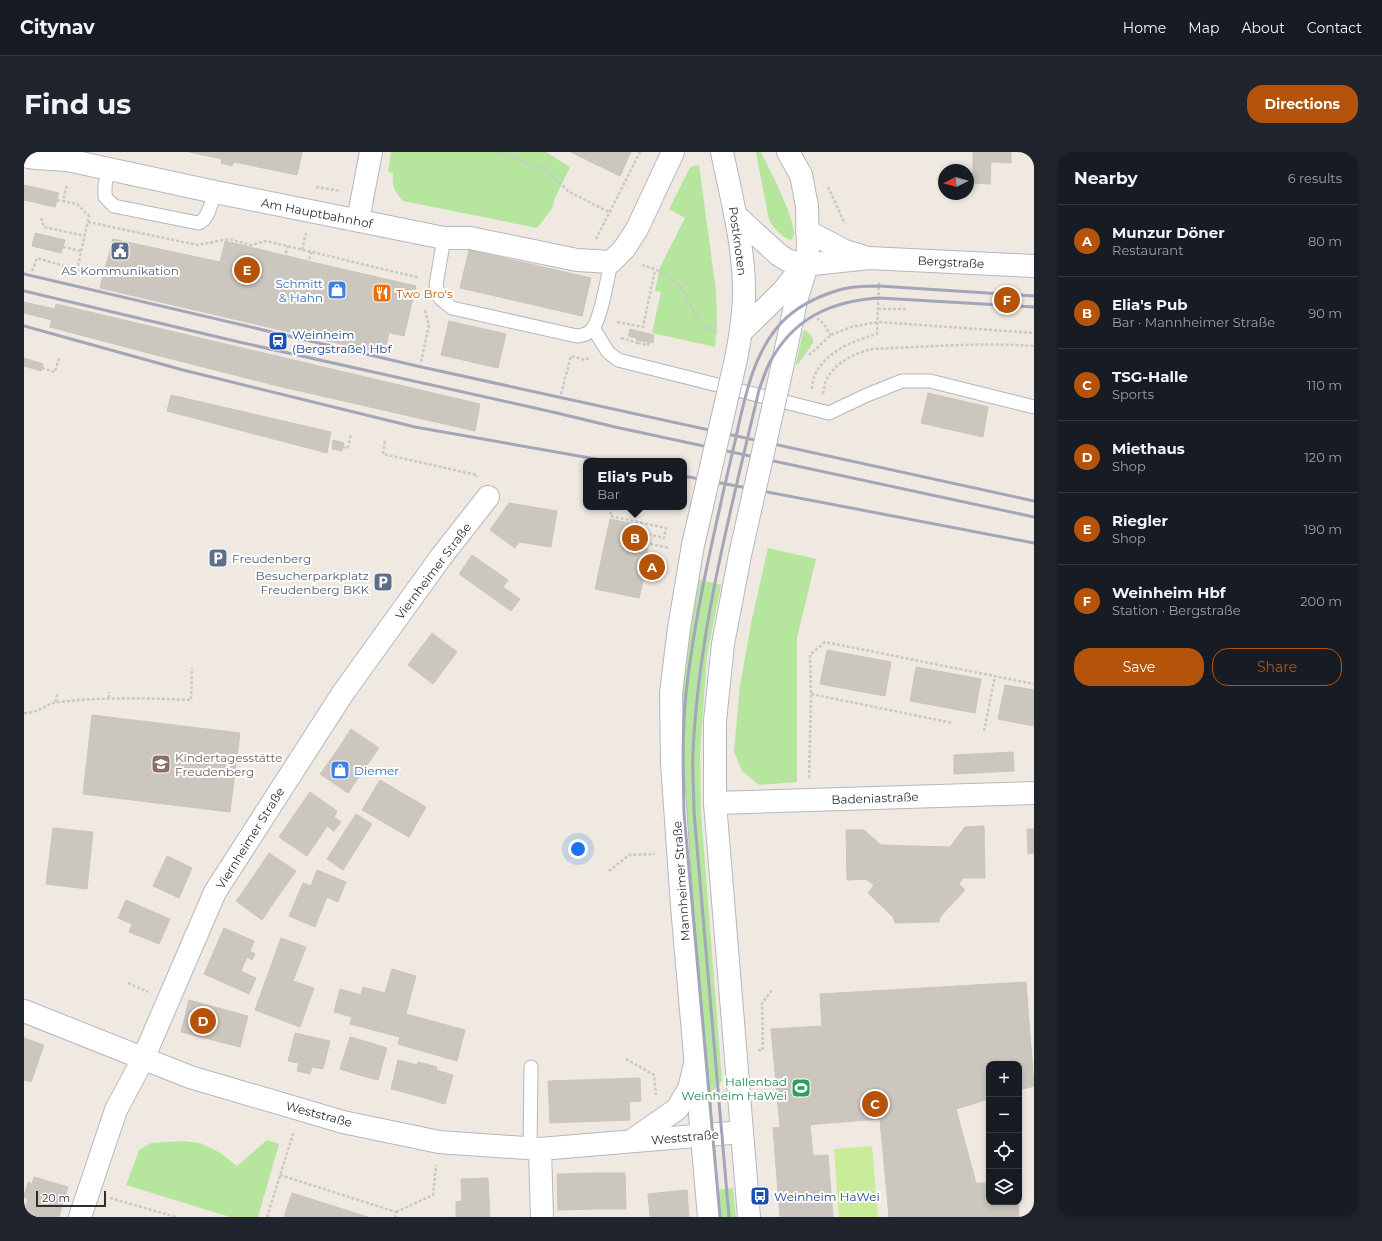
<!DOCTYPE html>
<meta charset="utf-8">
<style>
:root{--surface:#171b24;--page:#20242c;--text:#f1f3f6;--muted:#9ea1a6;--line:#363941;--accent:#b45309}
body{margin:0;font-family:Montserrat,sans-serif;background:var(--page);color:var(--text)}
.controls{position:absolute;right:12px;bottom:12px;display:grid;overflow:hidden;border-radius:8px;box-shadow:0 2px 6px #0003}
.controls button{width:36px;height:36px;display:grid;place-items:center;padding:0;border:0;border-bottom:1px solid var(--line);background:var(--surface);color:var(--text);font:20px sans-serif}
.compass{position:absolute;left:914px;top:12px;width:36px;height:36px;border-radius:50%;background:var(--surface);box-shadow:0 2px 6px #0003;rotate:264deg}
.scale{position:absolute;left:12px;bottom:10px;width:70px;box-sizing:border-box;padding-left:4px;border:2px solid #2e2e2e;border-top:0;font-size:11px;line-height:14px;white-space:nowrap;color:#2e2e2e;-webkit-text-stroke:3px #fff;paint-order:stroke}
.you{position:absolute;left:554px;top:697px;width:14px;height:14px;margin:-10px;border:3px solid #fff;border-radius:50%;background:#1a73e8;box-shadow:0 0 0 6px #1a73e833}
.badge{display:grid;place-items:center;width:26px;height:26px;border-radius:50%;background:var(--accent);color:#fff;font-size:13px;font-weight:700}
.pin{position:absolute;translate:-50% -50%;border:2px solid #fff;box-shadow:0 1px 4px #0006}
.popup{position:absolute;left:559px;top:306px;width:104px;height:52px;box-sizing:border-box;display:grid;place-content:center;border-radius:8px;background:var(--surface);filter:drop-shadow(0 1px 3px #0005);font-size:13px;white-space:nowrap;color:var(--muted)}
.popup b{font-size:15px;color:var(--text)}
.popup::after{content:'';position:absolute;left:50%;top:100%;margin-left:-8px;border:8px solid transparent;border-top-color:var(--surface)}
.list{margin:0;padding:0;list-style:none}
h2{display:flex;justify-content:space-between;align-items:center;height:52px;margin:0;padding:0 16px;font-size:17px}
h2 small{font-size:13px;font-weight:400;color:var(--muted)}
.list li{display:grid;grid-template-columns:26px 1fr auto;gap:12px;align-items:center;box-sizing:border-box;height:72px;padding:0 16px;border-top:1px solid var(--line)}
.list b{display:block;font-size:15px;white-space:nowrap}
.list p{margin:0;font-size:13px;white-space:nowrap;color:var(--muted)}
.list em{font-size:13px;font-style:normal;color:var(--muted)}
.actions{display:flex;gap:8px;padding:12px 16px}
.actions a{flex:1;padding:9px 0;border:1px solid var(--accent);border-radius:16px;text-align:center;font-size:14px;color:var(--accent)}
.actions .main{background:var(--accent);color:#fff}
.icon{flex:none;width:22px;height:22px;fill:none;stroke:currentColor;stroke-width:2;stroke-linecap:round;stroke-linejoin:round}
.map{position:relative;flex:none;width:1010px;height:1065px;overflow:hidden;border-radius:16px}
header{display:flex;align-items:center;gap:24px;box-sizing:border-box;height:56px;padding:0 20px;background:var(--surface);border-bottom:1px solid var(--line)}
header strong{font-size:19px}
nav{display:flex;gap:22px;margin-inline-start:auto;font-size:14px}
.intro{display:flex;align-items:center;justify-content:space-between;box-sizing:border-box;height:96px;padding:0 24px}
h1{margin:0;font-size:28px}
.button{padding:10px 18px;border-radius:16px;background:var(--accent);color:#fff;font-size:14px;font-weight:700}
main{display:flex;gap:24px;padding:0 24px}
aside{flex:1;background:var(--surface);border-radius:16px;box-shadow:0 2px 6px #0003}
.map>svg:first-child{display:block}
</style>
<header>
<strong>Citynav</strong>
<nav><a>Home</a><a>Map</a><a>About</a><a>Contact</a></nav>
</header>
<div class="intro"><h1>Find us</h1><a class="button">Directions</a></div>
<main>
<div class="map">
<svg width="1010" height="1065" viewBox="0 0 1010 1065">
<rect width="100%" height="100%" fill="#efe9e1"/>
<!-- green -->
<path fill="#b6e59e" d="M367,0h155l24,15 -15,31 -3,11 -15,19 -134,-27c-9,-11 -11,-14 -10,-28l-5,-1z
M732,0h5c7,15 38,72 32,86l-3,2c-10,-5 -15,-10 -21,-20z
M675,13l17,126 1,35 -2,21 -63,-14 9,-41 -6,-1 5,-24 25,-49 -16,-9 21,-42z
M781,178c4,4 9,6 8,13l-15,21h-2l7,-32z
M744,396l48,11 -19,79v144l-38,3 -17,-14 -8,-19 6,-67 12,-66z
M673,427l24,6 -14,71 -7,97 1,59 21,269 -11,12 1,15 -6,6 -27,-302 2,-119z
M243,988l12,4 -21,73h-28l-104,-32 13,-35 12,-7 31,-2 18,2 19,9 18,14z
M709,1036l3,29h-21l-3,-27z"/>
<!-- pitch -->
<path fill="#c9ec9a" d="M848,994l6,71h-39l-5,-68z"/>
<!-- building -->
<path fill="#cbc7bf" stroke="#cbc5ba" d="M165,0h113l-5,23 -63,-13 -2,4 -11,-3 1,-4z
M547,0h25l-5,10z
M572,0h35l-11,24 -29,-14z
M949,0h38v11l-20,-1 -1,22 -17,-1z
M0,33l35,8 -4,14 -31,-7z
M11,81l30,7 -4,13 -29,-7z
M89,87l107,23 3,-12 105,24 1,-8 87,20 -12,50 -163,-37 -2,5 -135,-32z
M201,89l104,25 -1,8 -105,-24z
M445,98l122,28 -9,38 -122,-28z
M80,120l135,32 2,-5 148,34 -5,21 -284,-66z
M0,150l31,7 -3,11 -28,-7z
M32,152l424,100 -5,27 -197,-45 -126,-32 -102,-27z
M425,169l57,13 -8,34 -57,-13z
M334,174l11,2 -2,9 -11,-3z
M606,177l8,2 -2,7 -8,-2z
M614,179l16,4 -1,8 -17,-3z
M0,206l19,6 -2,7 -17,-5z
M323,230l11,2 -2,9 -11,-3z
M904,241l60,14 -5,30 -62,-14z
M147,243l160,37 -4,21 -160,-42z
M309,288l11,3 -2,8 -10,-2z
M485,351l48,8 -6,36 -32,-5 -4,6 -25,-18z
M586,367l34,7 -5,21 9,2 -1,9 11,2 -4,19 -10,-2 -5,21 -44,-9z
M448,403l36,25 -5,7 17,12 -9,12 -52,-37z
M408,481l25,19 -24,32 -25,-19z
M803,498l64,12 -6,34 -65,-12z
M892,515l65,12 -6,34 -65,-12z
M981,533l29,5v36l-36,-7z
M68,563l148,18 -10,79 -147,-18z
M327,577l28,19 -16,23 -27,-19z
M312,600l27,19 -15,22 -28,-19z
M989,600l1,19 -60,3v-19z
M356,628l46,27 -17,30 -47,-27z
M286,640l27,19 -3,6 7,5 -7,9 -7,-5 -5,8 -28,-19z
M332,662l16,10 -29,46 -16,-11z
M270,663l28,19 -15,22 -28,-19z
M960,674l1,52h-22l-4,6 6,6 -25,27 -1,5 -44,1 -2,-6 -25,-24 6,-8 -8,-6 -19,1 -1,-50h18l17,15 69,2 15,-20z
M29,676l40,4 -6,57 -41,-5z
M1003,677h7v24l-6,1z
M245,701l27,18 -17,24 -26,-18z
M143,704l25,12 -13,30 -26,-12z
M293,718l29,12 -8,20 -11,-5 -12,30 -26,-11 14,-33 8,3z
M229,725l26,18 -17,25 -26,-19z
M102,748l44,19 -11,25 -30,-12 3,-8 -14,-6z
M200,776l30,13 -4,10 5,3 -3,6 -5,-3 -3,7 -30,-13z
M257,786l25,9 -13,34 21,7 -14,39 -45,-17z
M190,799l30,13 -3,7 15,7 -7,16 -45,-20z
M368,817l24,7 -10,38 59,16 -8,31 -59,-17 2,-7 -50,-13 2,-7 -18,-5 6,-23 21,6 2,-8 22,6z
M1002,830l8,104 -15,4v-26h-30v35l-33,10 20,74h13v19h29l1,15h-130l-9,-98 -100,8 -9,-98 51,-3 -2,-32z
M165,848l59,16 -8,31 -59,-15z
M271,881l35,8 -7,28 -11,-2 -2,7 -13,-3 2,-8 -11,-2z
M326,885l18,5 -9,33 -19,-6z
M0,886l20,7 -13,37 -7,-2z
M344,890l19,6 -9,32 -19,-5z
M374,908l19,5 1,-3 8,2 -8,32 -27,-7z
M402,912l11,3 -1,3 17,5 -8,29 -27,-8z
M616,926l1,23 -12,1 1,18 -80,3 -2,-42z
M786,972l3,32 15,-1 5,62h-53l-7,-89z
M570,1021h31l1,36h-31z
M570,1021l1,36 -37,1 -1,-36z
M10,1025l34,10 -9,30 -34,-9 3,-9 -4,-2v-1l4,-14 4,2z
M464,1026l2,39h-34v-15l6,-1 -1,-22z
M663,1038l2,27h-39l-2,-23z
M268,1041l76,24h-84z
M0,1055l1,1 31,9h-32z"/>
<g fill="none" stroke-linecap="round" stroke-linejoin="round">
<!-- service casing -->
<g stroke="#b4b7c1" stroke-width="15">
<path id="service" d="M84,17l-3,17v11l9,9 84,17c11,-3 13,-21 17,-31
M420,86l-8,47 4,13 12,10 125,28c7,-1 12,-2 16,-8 8,-10 15,-52 18,-66
M569,176l15,24 10,8 211,53 38,-18 35,-14h28l104,26
M506,997l1,-82"/>
</g>
<!-- minor casing -->
<g stroke="#b4b7c1" stroke-width="24">
<path id="minor" d="M0,4c16,4 32,2 48,5l143,31 229,46h26l107,22 34,2 13,-13 13,-20 36,-77
M334,68l13,-68
M691,651l319,-10
M0,859l166,66 153,45 96,20 101,7 202,-17
M607,989l46,-32 12,-20 6,-25
M516,997l2,68
M56,1065l36,-107 27,-51 72,-167 128,-199 98,-136 47,-60"/>
</g>
<!-- secondary casing -->
<g stroke="#b4b7c1" stroke-width="24">
<path id="secondary" d="M698,0c10,48 23,97 22,146 -1,21 -4,41 -8,61
M711,63l44,40 8,5 17,5 65,-7 165,8
M783,79l38,20 17,5
M717,180l42,-41 19,-24
M758,216l14,-67 11,-36 1,-10 -1,-49 -6,-31 -13,-23
M669,393l-14,83 -8,65 1,70 10,143 27,311
M716,403l-17,89 -8,77v82l34,414"/>
</g>
<!-- path -->
<path stroke="#c9c9c9" stroke-width="2.5" stroke-dasharray="3 2" stroke-linecap="butt" d="M473,0l48,17 23,22 41,21
M292,35l25,4
M804,35l17,37
M33,48l6,1
M17,66l3,9 41,9
M64,70l109,23 32,-6 22,6 15,-4 150,36 3,-1
M572,87l44,-87
M39,95l18,4
M278,98l4,-17
M259,111l5,-17
M618,113c12,3 27,10 35,19 13,13 14,33 30,43 4,3 7,5 11,5
M283,117l4,-17
M53,118l100,24
M8,119l5,-13 40,12 12,-54 -12,-12 -14,-3 4,-17
M657,136l9,-10
M194,152l2,-4
M854,157h29
M793,166l6,5 8,12
M283,167l46,11
M593,170l26,5 12,-57
M255,178l4,-21
M597,186l17,5 1,-3
M614,191l10,2 1,-3
M785,203l22,-20 20,-8 27,-5 156,11
M397,210l8,-37 -4,-15
M18,216l13,4 4,-14
M249,217l68,16
M246,233l7,-30
M788,237c0,-4 1,-9 2,-12 11,-26 39,-36 63,-43l2,-53
M537,242l10,-38 14,4 5,-2
M799,242c1,-7 2,-13 6,-19 10,-14 26,-22 43,-26 54,-2 108,-7 162,-3
M241,279l64,13
M361,289l-2,13 94,21 -1,2
M319,295l5,1 3,-14
M588,355l-2,9 56,12 -2,10 -20,-5 -2,9 27,6
M597,355h4
M787,542l142,29
M85,546v-6
M32,550l1,-8
M0,561c14,1 22,-10 35,-11 43,-5 88,-4 132,-2l1,-32
M960,579l11,-55
M785,626l2,-84 -1,-39 15,-13 209,42
M585,719l20,-16 26,-1
M104,831l20,9
M734,898h5l-1,-47 10,-13
M602,907l28,16 2,20
M256,1023l116,37 -1,5
M86,1046l66,19
M372,1060l37,-17 3,-30
M243,1065l27,-86"/>
<!-- service -->
<use href="#service" stroke="#fff" stroke-width="13"/>
<!-- minor -->
<use href="#minor" stroke="#fff" stroke-width="22"/>
<!-- secondary -->
<use href="#secondary" stroke="#fff" stroke-width="22"/>
<!-- rail -->
<path stroke="#a3a6b8" stroke-width="3" d="M0,122l393,92 617,135
M0,139l215,51 318,71 58,14 419,90
M0,174l159,44 232,57 192,34
M660,324l350,67
M696,1065l-36,-404c-1,-40 -2,-81 2,-120 9,-81 28,-160 46,-239 11,-44 17,-96 49,-131 15,-16 38,-27 58,-33 13,-4 27,-4 40,-4l155,10
M705,1065l-35,-405c0,-20 -2,-41 -1,-61 6,-123 38,-242 66,-361 3,-8 6,-18 10,-26 23,-45 61,-63 110,-66l155,9"/>
<!-- secondary-bridge casing -->
<g stroke="#b4b7c1" stroke-width="24" stroke-linecap="butt">
<path id="secondary-bridge" d="M669,393l43,-186
M716,403l42,-187"/>
</g>
<!-- secondary-bridge -->
<use href="#secondary-bridge" stroke="#fff" stroke-width="22"/>
</g>
<!-- icons -->
<defs>
<g id="civic-square" transform="scale(1)"><rect x="-9" y="-9" width="18" height="18" rx="4" fill="#5c6f8a" stroke="#fff"/><path d="M-.6-6.5H3V-4.5H.6V-3L4-1V1h2V6H-6V1h2V-1L-.6-3ZM-1.2 2.5V6h2.4V2.5Z" fill="#fff"/></g>
<g id="shop-square" transform="scale(1)"><rect x="-9" y="-9" width="18" height="18" rx="4" fill="#3f7fe0" stroke="#fff"/><path d="M-5-2.5h2.3a2.7 3.5 0 0 1 5.4 0H5L5.5 6h-11ZM-1.5-2.5h3a1.5 2.3 0 0 0-3 0Z" fill="#fff"/></g>
<g id="restaurant-square" transform="scale(1)"><rect x="-9" y="-9" width="18" height="18" rx="4" fill="#e8710a" stroke="#fff"/><path d="M-5-6h1v4h1v-4h1v4h1v-4h1v5L-1.5 .5V6h-2V.5L-5-1ZM5-6V6H3V1.5H1.5Q1.5-4 5-6Z" fill="#fff"/></g>
<g id="station-square" transform="scale(1)"><rect x="-9" y="-9" width="18" height="18" rx="4" fill="#1a4fb4" stroke="#fff"/><path d="M-3-6H3Q5-6 5-4V2Q5 4 3 4L4.5 6H3L1.5 4h-3L-3 6H-4.5L-3 4Q-5 4-5 2V-4Q-5-6-3-6ZM-3.5-4v3h7v-3ZM-3.5 1v1.5H-2V1ZM2 1v1.5H3.5V1Z" fill="#fff"/></g>
<g id="parking-square" transform="scale(1)"><rect x="-9" y="-9" width="18" height="18" rx="4" fill="#5c6f8a" stroke="#fff"/><path d="M-3.5-5.5H1a3.5 3.5 0 0 1 0 7H-1V5.5H-3.5ZM-1-3.4V-.6H.8a1.4 1.4 0 0 0 0-2.8Z" fill="#fff"/></g>
<g id="school-square" transform="scale(1)"><rect x="-9" y="-9" width="18" height="18" rx="4" fill="#8d6e63" stroke="#fff"/><path d="M0-5L7-2L0 1L-7-2ZM-4 1L0 2.5L4 1V4Q0 6-4 4Z" fill="#fff"/></g>
<g id="stadium-square" transform="scale(1)"><rect x="-9" y="-9" width="18" height="18" rx="4" fill="#2e9e5b" stroke="#fff"/><path d="M0-5a6.5 5 0 1 0 0 10a6.5 5 0 1 0 0-10ZM-3.5-1.8h7v3.6h-7Z" fill="#fff"/></g>
<g id="bus-square" transform="scale(1)"><rect x="-9" y="-9" width="18" height="18" rx="4" fill="#1a4fb4" stroke="#fff"/><path d="M-5-6H5V4H4V6H2V4H-2V6H-4V4H-5ZM-3.5-4V0h7V-4ZM-3.5 1.2v1.5H-2V1.2ZM2 1.2v1.5H3.5V1.2Z" fill="#fff"/></g>
</defs>
<g fill-rule="evenodd">
<use href="#civic-square" x="96" y="99"/>
<use href="#shop-square" x="313" y="138"/>
<use href="#restaurant-square" x="358" y="141"/>
<use href="#station-square" x="254" y="189"/>
<use href="#parking-square" x="194" y="406"/>
<use href="#parking-square" x="359" y="430"/>
<use href="#school-square" x="137" y="612"/>
<use href="#shop-square" x="316" y="618"/>
<use href="#stadium-square" x="777" y="936"/>
<use href="#bus-square" x="736" y="1044"/>
</g>
<g text-anchor="middle" dominant-baseline="central" stroke-width="4" stroke-linejoin="round" paint-order="stroke">
<!-- street labels -->
<g font-size="12" fill="#2e2e2e" stroke="#fff">
<text transform="translate(293 61) rotate(11)">Am Hauptbahnhof</text>
<text transform="translate(714 89) rotate(82)">Postknoten</text>
<text transform="translate(927 110) rotate(3)">Bergstraße</text>
<text transform="translate(409 419) rotate(-53)">Viernheimer Straße</text>
<text transform="translate(851 646) rotate(-2)">Badeniastraße</text>
<text transform="translate(226 686) rotate(-58)">Viernheimer Straße</text>
<text transform="translate(657 729) rotate(-94)">Mannheimer Straße</text>
<text transform="translate(295 962) rotate(15)">Weststraße</text>
<text transform="translate(661 985) rotate(-5)">Weststraße</text>
</g>
<!-- service labels -->
<g font-size="12" fill="#4e5e75" stroke="#fff">
<text x="96" y="118">AS Kommunikation</text>
<text x="208" y="406" text-anchor="start">Freudenberg</text>
<text x="345" y="423" text-anchor="end">Besucherparkplatz<tspan x="345" dy="14">Freudenberg BKK</tspan></text>
</g>
<!-- shop labels -->
<g font-size="12" fill="#366cbe" stroke="#fff" text-anchor="end">
<text x="299" y="131">Schmitt<tspan x="299" dy="14">&amp; Hahn</tspan></text>
<text x="330" y="618" text-anchor="start">Diemer</text>
</g>
<!-- food labels -->
<g font-size="12" fill="#c56008" stroke="#fff" text-anchor="start">
<text x="372" y="141">Two Bro's</text>
</g>
<!-- transit labels -->
<g font-size="12" fill="#164399" stroke="#fff" text-anchor="start">
<text x="268" y="182">Weinheim<tspan x="268" dy="14">(Bergstraße) Hbf</tspan></text>
<text x="750" y="1044">Weinheim HaWei</text>
</g>
<!-- education labels -->
<g font-size="12" fill="#785e54" stroke="#fff" text-anchor="start">
<text x="151" y="605">Kindertagesstätte<tspan x="151" dy="14">Freudenberg</tspan></text>
</g>
<!-- leisure labels -->
<g font-size="12" fill="#27864d" stroke="#fff" text-anchor="end">
<text x="763" y="929">Hallenbad<tspan x="763" dy="14">Weinheim HaWei</tspan></text>
</g>
</g>
</svg>
<div class="controls">
<button>+</button>
<button>−</button>
<button><svg class="icon" aria-label="locate" viewBox="0 0 24 24"><circle cx="12" cy="12" r="6"/><path d="M12 2v4M12 18v4M2 12h4M18 12h4"/></svg></button>
<button><svg class="icon" aria-label="layers" viewBox="0 0 24 24"><path d="M12 4l9 5-9 5-9-5zM3 14l9 5 9-5"/></svg></button>
</div>
<svg class="compass" viewBox="-18 -18 36 36"><path d="M0-13l5 13h-10z" fill="#e53935"/><path d="M0 13l5-13h-10z" fill="#9ea1a6"/></svg>
<div class="scale">20 m</div>
<div class="you"></div>
<div class="pin badge" style="left:628px;top:415px">A</div>
<div class="pin badge" style="left:611px;top:386px">B</div>
<div class="popup"><b>Elia's Pub</b>Bar</div>
<div class="pin badge" style="left:851px;top:952px">C</div>
<div class="pin badge" style="left:179px;top:869px">D</div>
<div class="pin badge" style="left:223px;top:118px">E</div>
<div class="pin badge" style="left:983px;top:148px">F</div>
</div>
<aside>
<h2>Nearby<small>6 results</small></h2>
<ul class="list">
<li><span class="badge">A</span><div><b>Munzur Döner</b><p>Restaurant</p></div><em>80 m</em></li>
<li><span class="badge">B</span><div><b>Elia's Pub</b><p>Bar · Mannheimer Straße</p></div><em>90 m</em></li>
<li><span class="badge">C</span><div><b>TSG-Halle</b><p>Sports</p></div><em>110 m</em></li>
<li><span class="badge">D</span><div><b>Miethaus</b><p>Shop</p></div><em>120 m</em></li>
<li><span class="badge">E</span><div><b>Riegler</b><p>Shop</p></div><em>190 m</em></li>
<li><span class="badge">F</span><div><b>Weinheim Hbf</b><p>Station · Bergstraße</p></div><em>200 m</em></li>
</ul>
<div class="actions"><a class="main">Save</a><a>Share</a></div>
</aside>
</main>
